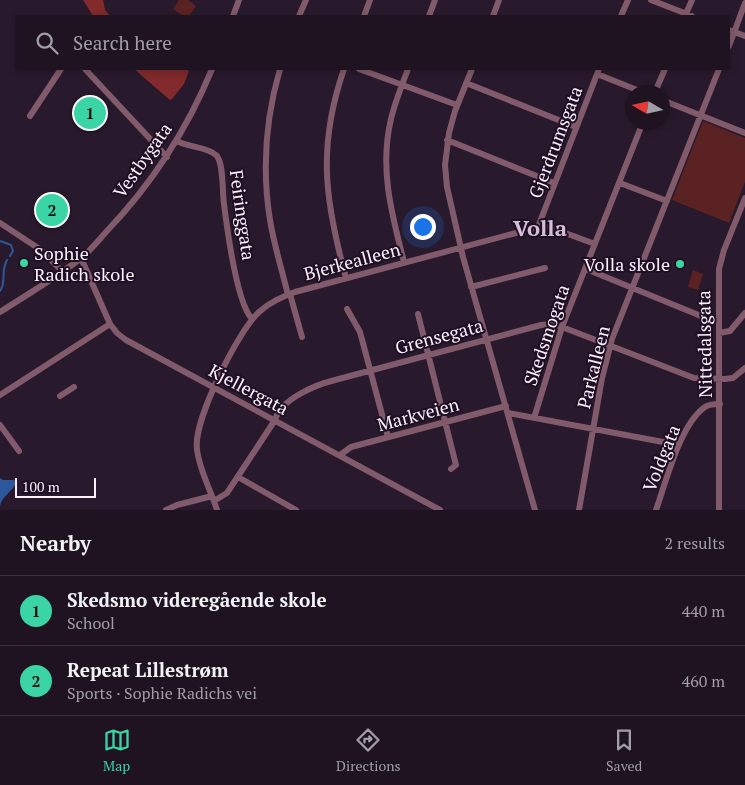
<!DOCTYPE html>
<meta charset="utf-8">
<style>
:root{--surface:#1f1321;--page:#2c202e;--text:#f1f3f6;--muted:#a19ea5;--line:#3c323f;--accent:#3ad4a5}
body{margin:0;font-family:"PT Serif",serif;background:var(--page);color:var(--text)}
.compass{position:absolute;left:625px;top:85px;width:45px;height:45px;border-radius:50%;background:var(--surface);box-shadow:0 2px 8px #0003;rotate:279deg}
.scale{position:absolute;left:15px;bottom:12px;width:81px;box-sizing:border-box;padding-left:5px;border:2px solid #fcf0fe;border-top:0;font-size:14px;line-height:18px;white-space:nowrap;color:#fcf0fe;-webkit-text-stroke:4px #1f0f22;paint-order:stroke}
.you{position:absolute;left:422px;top:226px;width:18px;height:18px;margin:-12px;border:4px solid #fff;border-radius:50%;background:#1a73e8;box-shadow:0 0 0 8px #1a73e833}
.badge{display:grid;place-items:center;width:32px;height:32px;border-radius:50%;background:var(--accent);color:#111;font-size:16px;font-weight:700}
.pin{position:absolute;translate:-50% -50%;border:2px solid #fff;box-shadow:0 1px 5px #0006}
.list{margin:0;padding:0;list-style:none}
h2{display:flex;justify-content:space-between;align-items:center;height:65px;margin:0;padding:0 20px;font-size:21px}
h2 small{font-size:16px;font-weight:400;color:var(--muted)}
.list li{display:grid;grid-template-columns:32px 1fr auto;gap:15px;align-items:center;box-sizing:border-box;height:70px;padding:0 20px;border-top:1px solid var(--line)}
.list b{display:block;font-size:19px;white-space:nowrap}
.list p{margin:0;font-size:16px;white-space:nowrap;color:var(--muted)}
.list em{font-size:16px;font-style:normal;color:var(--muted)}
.icon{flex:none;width:28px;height:28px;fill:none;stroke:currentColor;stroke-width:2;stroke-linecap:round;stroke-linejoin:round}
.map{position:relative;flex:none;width:745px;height:510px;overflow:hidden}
.search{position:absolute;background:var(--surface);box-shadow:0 2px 8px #0003;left:15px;right:15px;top:15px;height:55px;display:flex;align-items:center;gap:12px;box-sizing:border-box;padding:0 18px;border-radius:0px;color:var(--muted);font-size:19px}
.sheet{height:205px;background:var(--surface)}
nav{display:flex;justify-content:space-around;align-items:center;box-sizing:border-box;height:70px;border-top:1px solid var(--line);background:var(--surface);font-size:14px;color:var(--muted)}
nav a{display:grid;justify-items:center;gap:2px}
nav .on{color:var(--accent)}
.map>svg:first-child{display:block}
</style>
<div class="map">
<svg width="745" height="510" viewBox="0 0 745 510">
<rect width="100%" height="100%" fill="#29192c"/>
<!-- green -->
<path fill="#5a2222" d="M179,0h9l8,6 -7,10h-6l-10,-7z
M703,121l42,17v44l-16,41 -57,-23z
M693,270l10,4 -5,16 -10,-3z"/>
<!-- forest -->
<path fill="#822a2c" d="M83,0h20l2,10 5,6h-17z
M134,69h51l4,2 -5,13 -12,15 -2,1z"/>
<!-- water -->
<path fill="#2d579b" d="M0,478l3,2h11l2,3c-4,9 -14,13 -16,23z"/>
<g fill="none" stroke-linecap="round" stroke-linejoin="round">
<!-- stream -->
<path stroke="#2d579b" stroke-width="2" d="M0,241l11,4 2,6 -3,5
M0,291c7,-10 0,-18 7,-31"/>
<!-- minor -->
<path stroke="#815b6b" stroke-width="6" d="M651,0l41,16
M233,16l6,-16
M299,16l7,-16
M364,16l6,-16
M429,16l6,-16
M493,16l6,-16
M621,16l7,-16
M685,16l7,-16
M729,30l16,6
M729,46l16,-43
M85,69l82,88
M280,69c-14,48 -18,101 -10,151 4,25 12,50 18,75
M344,69c-27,78 -19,132 2,209
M359,69l98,36
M472,69l-17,42 -6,22 -4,32 2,22 16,70 72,253
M597,74l45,18
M466,83l110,44
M655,92l10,-23
M662,100l83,33
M30,116l31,-47
M447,140l107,43
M177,141c10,6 31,6 39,14 8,7 6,37 8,49 3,24 13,99 28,115
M620,183l47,18
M0,223l41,27 21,21
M538,227l61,-158
M81,258l29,66 7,9 9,7 314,170
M404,262c-12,-47 -25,-93 -13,-143 4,-17 11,-34 17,-50
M586,269l115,47
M471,287l74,-19
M290,294l12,43
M347,309l13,23 28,105
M0,312c27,-17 55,-34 80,-53 10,-8 18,-18 26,-27 46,-48 81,-102 106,-163
M418,314l38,151 -5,4
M719,333l11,-2 15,-18
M0,395l110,-71
M60,396l14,-9
M508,413l171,32
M534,418l28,-91 81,-205
M0,425l19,26
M340,455l11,-8 155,-41
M238,477l58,33
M214,501l13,-8 48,-73c6,-21 40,-35 60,-40l206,-55 11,-1 10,3 132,51 31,1 8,-1 12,-10
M166,510l11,-5 35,-9
M217,510c-6,-20 -18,-40 -20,-61 -4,-28 41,-118 62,-137 11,-10 23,-15 36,-20l243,-65h11l46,17
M579,510l23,-132 10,-39 107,-270
M656,510c10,-28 24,-86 49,-103 4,-3 9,-3 15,-3
M719,510v-241l5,-19 21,-52"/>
</g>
<!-- markers -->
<g fill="#3ad4a5" stroke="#1f0f22" stroke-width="2">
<circle cx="24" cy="263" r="5"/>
<circle cx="680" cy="264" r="5"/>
</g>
<g text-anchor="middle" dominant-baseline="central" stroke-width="4" stroke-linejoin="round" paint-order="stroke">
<!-- street labels -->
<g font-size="18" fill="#fcf0fe" stroke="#1f0f22">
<text transform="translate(555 142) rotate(-69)">Gjerdrumsgata</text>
<text transform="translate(142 160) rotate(-55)">Vestbygata</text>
<text transform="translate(243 215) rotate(82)">Feiringgata</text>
<text transform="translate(352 261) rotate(-15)">Bjerkealleen</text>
<text transform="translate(546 335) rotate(-71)">Skedsmogata</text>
<text transform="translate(439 336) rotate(-15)">Grensegata</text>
<text transform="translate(704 344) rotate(-91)">Nittedalsgata</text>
<text transform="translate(593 367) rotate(-76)">Parkalleen</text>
<text transform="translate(249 389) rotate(28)">Kjellergata</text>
<text transform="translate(418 414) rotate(-15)">Markveien</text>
<text transform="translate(661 458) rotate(-68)">Voldgata</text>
</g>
<!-- poi labels -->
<g font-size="18" fill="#fcf0fe" stroke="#1f0f22" text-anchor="start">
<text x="34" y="253">Sophie<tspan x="34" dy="21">Radich skole</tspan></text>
<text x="670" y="264" text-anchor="end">Volla skole</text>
</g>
<!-- district labels -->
<g font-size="22" font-weight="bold" fill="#d4bed8" stroke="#1f0f22">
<text x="540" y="227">Volla</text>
</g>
</g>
</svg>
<svg class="compass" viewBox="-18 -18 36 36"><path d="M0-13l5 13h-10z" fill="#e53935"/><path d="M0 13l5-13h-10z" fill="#a19ea5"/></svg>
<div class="scale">100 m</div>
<div class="you"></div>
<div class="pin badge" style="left:90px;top:113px">1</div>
<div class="pin badge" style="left:52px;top:210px">2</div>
<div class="search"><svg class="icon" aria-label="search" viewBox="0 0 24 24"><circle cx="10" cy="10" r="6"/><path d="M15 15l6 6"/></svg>Search here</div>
</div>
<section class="sheet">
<h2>Nearby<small>2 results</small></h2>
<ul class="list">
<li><span class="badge">1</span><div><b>Skedsmo videregående skole</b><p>School</p></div><em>440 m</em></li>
<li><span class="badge">2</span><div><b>Repeat Lillestrøm</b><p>Sports · Sophie Radichs vei</p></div><em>460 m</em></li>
</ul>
</section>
<nav>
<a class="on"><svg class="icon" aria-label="map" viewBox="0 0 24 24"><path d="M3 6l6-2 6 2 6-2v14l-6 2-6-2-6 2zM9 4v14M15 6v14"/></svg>Map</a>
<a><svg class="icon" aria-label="directions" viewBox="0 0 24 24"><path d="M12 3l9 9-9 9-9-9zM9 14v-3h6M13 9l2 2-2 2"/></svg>Directions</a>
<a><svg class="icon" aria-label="saved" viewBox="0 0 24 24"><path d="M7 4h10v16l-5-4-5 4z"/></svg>Saved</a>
</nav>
